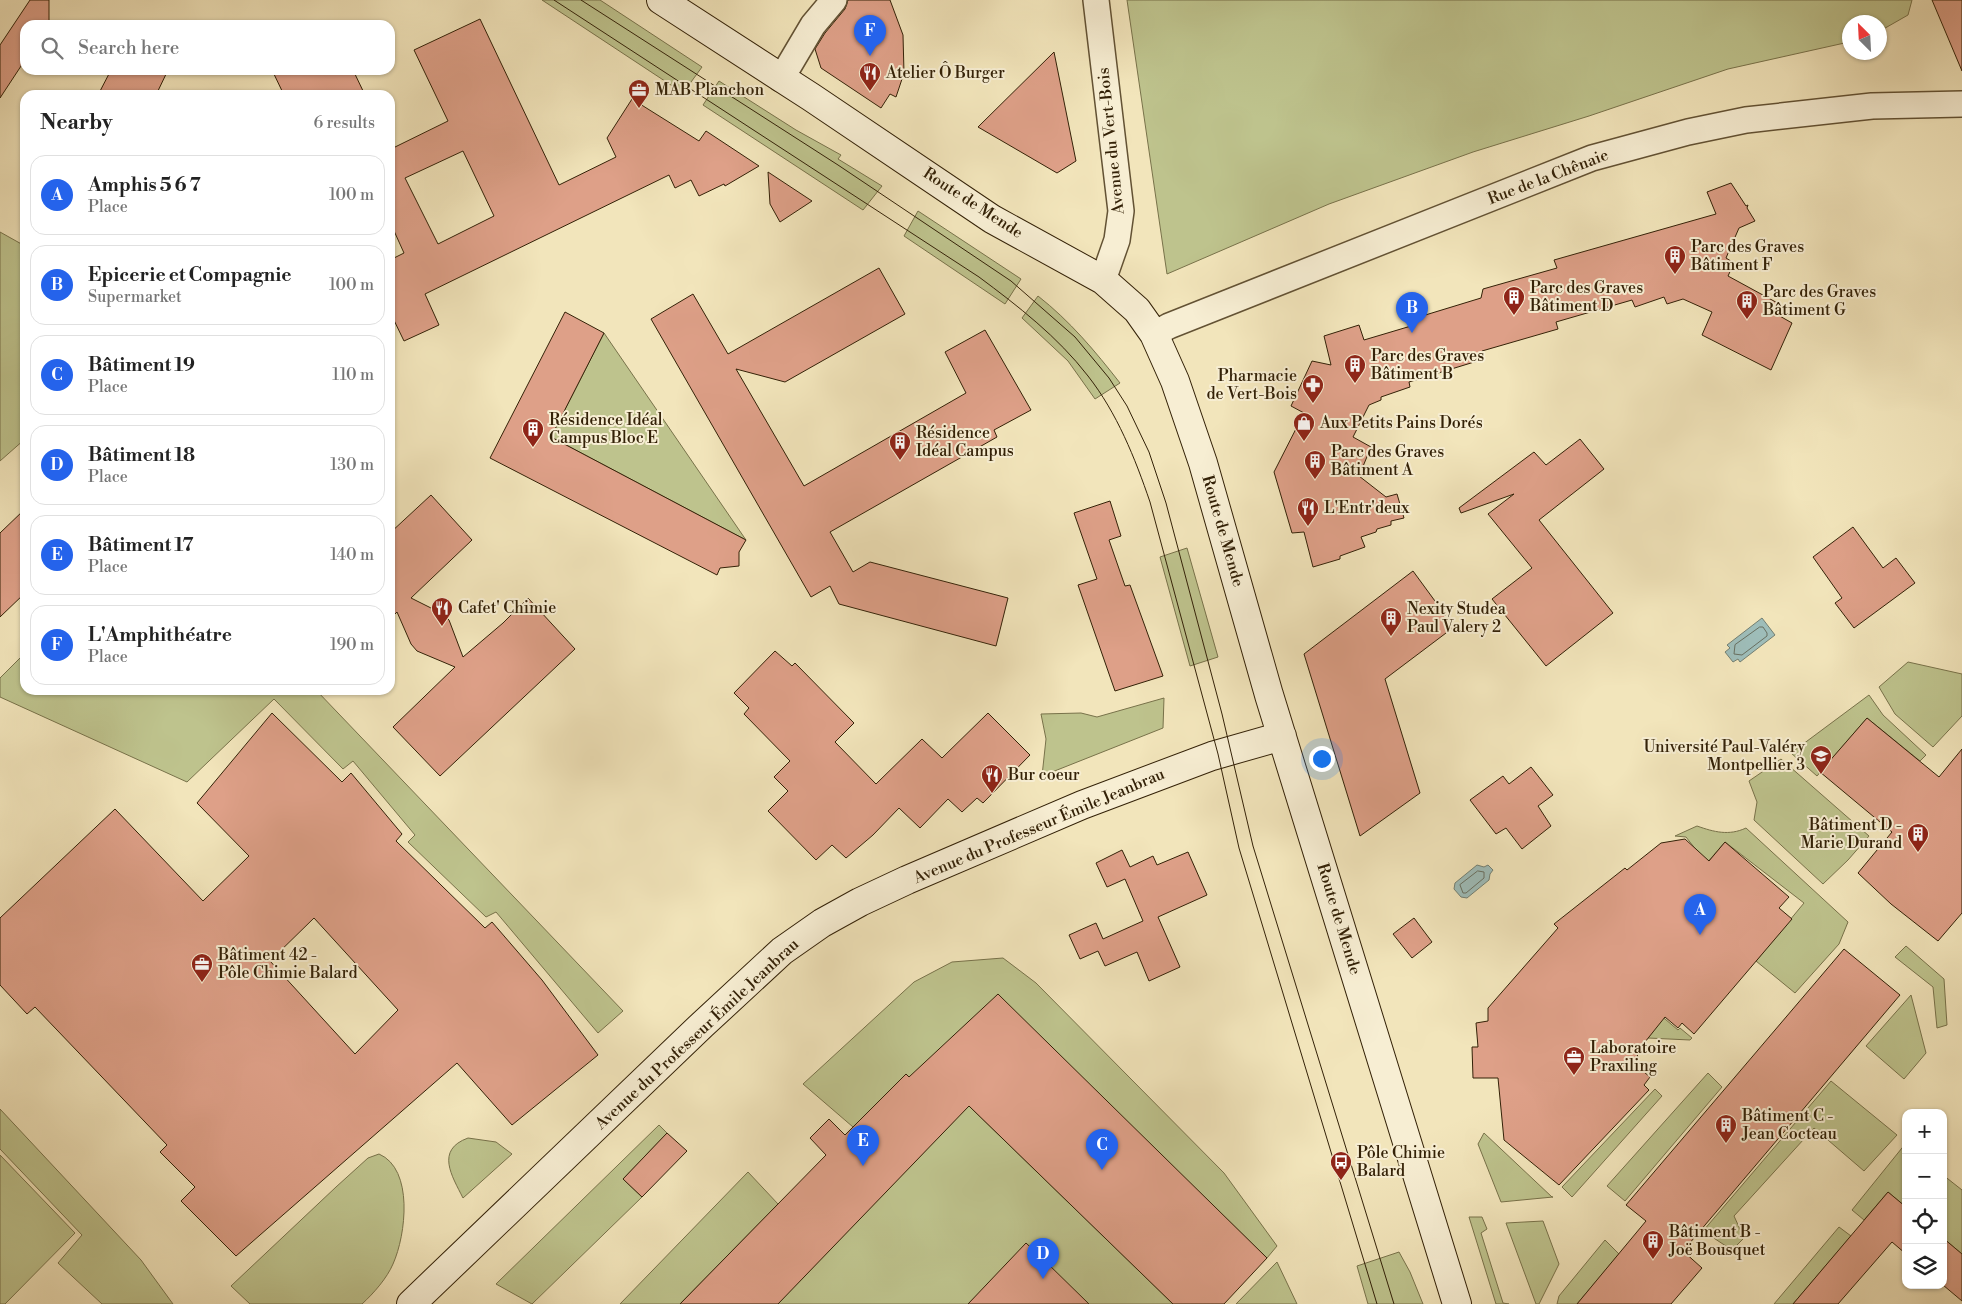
<!DOCTYPE html>
<meta charset="utf-8">
<style>
:root{--surface:#fff;--page:#f2f2f2;--text:#222;--muted:#767676;--line:#e0e0e0;--accent:#2563eb}
body{margin:0;font-family:"Libre Bodoni",serif;background:var(--page);color:var(--text)}
.controls{position:absolute;right:15px;bottom:15px;display:grid;overflow:hidden;border-radius:10px;box-shadow:0 1px 4px #0004}
.controls button{width:45px;height:45px;display:grid;place-items:center;padding:0;border:0;border-bottom:1px solid var(--line);background:var(--surface);color:var(--text);font:25px sans-serif}
.compass{position:absolute;left:1842px;top:15px;width:45px;height:45px;border-radius:50%;background:var(--surface);box-shadow:0 1px 4px #0004;rotate:336deg}
.you{position:absolute;left:1321px;top:758px;width:18px;height:18px;margin:-12px;border:4px solid #fff;border-radius:50%;background:#1a73e8;box-shadow:0 0 0 8px #1a73e833}
.badge{display:grid;place-items:center;width:32px;height:32px;border-radius:50%;background:var(--accent);color:#fff;font-size:16px;font-weight:700}
.pin{position:absolute;translate:-50% -41px;filter:drop-shadow(0 1px 2px #0008)}
.pin::after{content:'';position:absolute;top:26px;width:18px;height:15px;background:inherit;clip-path:polygon(0 0,100% 0,50% 100%)}
.list{margin:0;padding:0;list-style:none}
h2{display:flex;justify-content:space-between;align-items:center;height:65px;margin:0;padding:0 20px;font-size:21px}
h2 small{font-size:16px;font-weight:400;color:var(--muted)}
.list li{display:grid;grid-template-columns:32px 1fr auto;gap:15px;align-items:center;box-sizing:border-box;height:80px;margin:0 10px 10px;padding:0 10px;border:1px solid var(--line);border-radius:15px}
.list b{display:block;font-size:19px;white-space:nowrap}
.list p{margin:0;font-size:16px;white-space:nowrap;color:var(--muted)}
.list em{font-size:16px;font-style:normal;color:var(--muted)}
.icon{flex:none;width:28px;height:28px;fill:none;stroke:currentColor;stroke-width:2;stroke-linecap:round;stroke-linejoin:round}
.map{position:relative;flex:none;width:1962px;height:1304px;overflow:hidden}
.search{position:absolute;background:var(--surface);box-shadow:0 1px 4px #0004;left:20px;top:20px;width:375px;height:55px;display:flex;align-items:center;gap:12px;box-sizing:border-box;padding:0 18px;border-radius:15px;color:var(--muted);font-size:19px}
.panel{position:absolute;background:var(--surface);box-shadow:0 1px 4px #0004;left:20px;top:90px;width:375px;height:605px;border-radius:15px}
.map>svg:first-child{display:block}
</style>
<div class="map">
<svg width="1962" height="1304" viewBox="0 0 1962 1304">
<rect width="100%" height="100%" fill="#f2e5bb"/>
<filter id="stains"><feTurbulence type="fractalNoise" baseFrequency=".004" numOctaves="4"/><feColorMatrix values="0 0 0 0 .2 0 0 0 0 .09 0 0 0 0 .02 0 0 0 .5 -.17"/></filter>
<radialGradient id="worn" r=".72"><stop offset=".6" stop-color="#630" stop-opacity="0"/><stop offset="1" stop-color="#630" stop-opacity=".3"/></radialGradient>
<!-- green -->
<path fill="#bec38d" stroke="#78724a" d="M542,0h58l102,67 -19,26z
M1127,0h785l-4,15 -28,16v-9h-30l-1,20 -121,27 -139,47 -116,36 -144,52 -162,70z
M719,81l77,49 45,25 -3,4 44,27 -19,24 -160,-105z
M918,211l103,68 -16,25 -101,-68z
M0,232l25,14v193l-25,22z
M1038,296c32,25 57,55 82,87l-25,16 -27,-38 -46,-43z
M604,333l142,207 -195,-103z
M1187,548l31,109 -28,9 -30,-109z
M25,653v37h291l307,321 -25,22 -102,-121 -10,5 -78,-75 7,-7 -62,-74 -10,8 -69,-70 -87,83 -187,-85v-19z
M1908,662l54,12v42l-29,31 -38,-33 -16,-27z
M1869,695l14,20 43,40 -6,6 -53,-43 -50,58 -26,-23z
M1164,698l-1,30 -121,48 4,-37 -5,-25 40,-1 16,4z
M1781,759l88,77 -21,24 -25,24 -69,-64 3,-18 -8,-21z
M1697,826c17,6 32,10 49,2l102,94 -9,22 -44,49 -39,-32 48,-58 -79,-61 -71,82 43,-73 -11,-14 -11,-1z
M1906,946l38,33 3,46 -10,3 -4,-41 -38,-30z
M1003,958l33,25 188,190 53,73 -10,12 -255,-249 -43,97 204,198h-396l177,-183 -48,-47 -53,53 -50,-43 111,-102 38,-20z
M1612,974l66,56 2,-2 12,10 -2,2 -42,-2z
M1911,995l15,58 -22,26 -38,-33z
M1708,1073l14,14 -97,114 -18,-15z
M1831,1081l66,54 -33,36 -50,-43 -80,88 10,22 -12,12 -29,-19z
M1655,1089l7,7 -90,101 -10,-10z
M0,1109l141,151 32,44h-71l-44,-41 24,-28 -82,-86z
M659,1125l8,8 -44,46 19,18 -110,107 -36,-20z
M1484,1133l68,64h1l-52,5 -23,-58z
M468,1138l28,4 16,12 -49,44c-11,-22 -28,-48 5,-60z
M1906,1143v64l-18,-15 -24,28 -12,-10z
M379,1154c35,15 27,81 14,110 -6,14 -19,29 -31,40h-112l-19,-18 105,-99 32,-29z
M0,1155l75,78 -70,71h-5z
M748,1172l30,32 -98,100h-60z
M1943,1175l19,15v64l-19,-16z
M1469,1217h13l5,12 -6,4 22,70 6,1h-13z
M1543,1221l16,43 -20,40h-3l-30,-81z
M1839,1227l12,9 -58,68h-19z
M1605,1240l14,14 -42,50h-20l2,-8z
M1399,1252l11,20 13,32h-55l-11,-38z
M1277,1262l20,42h-61z"/>
<!-- water -->
<path fill="#9ebdb9" stroke="#737f72" d="M1762,618l13,17 -35,27 -2,-3 -5,3 -8,-10 5,-4 -3,-3z
M1477,865l7,2 4,-2 5,5 -3,4 -1,6 -22,18 -6,-1 -7,-8 1,-6z"/>
<g fill="none" stroke-linecap="round" stroke-linejoin="round">
<!-- shore -->
<path stroke="#686f60" stroke-width="1" d="M1760,627h3l4,6v3l-25,19 -8,-1 1,-9z
M1478,871l6,1v6l-18,15h-3l-3,-8z"/>
</g>
<!-- building -->
<path fill="#dea088" stroke="#332107" fill-rule="evenodd" d="M30,0h19v25h-24v35l-25,38v-53z
M848,0h42l13,35 1,38 -8,24 -6,-3 -9,14 -60,-40 -6,-19 10,-16 20,-24z
M1932,0h30v71z
M480,19l79,166 57,-28 -9,-19 25,-39 67,42 7,-10 53,35 -34,20 -1,-2 -25,12 -8,-16 -16,8 -6,-13 -244,119 14,31 -35,16 -14,-29v-52l14,-7 -14,-31v-75l1,2 57,-28 -34,-71zM463,151l31,65 -56,28 -33,-66z
M1054,52l22,109 -19,12 -79,-46z
M111,70h57l-12,25h-58z
M272,70h81l12,25h-81z
M768,172l44,29 -32,21 -10,-18z
M1731,183l15,23 2,-1 -1,3 8,13 -16,7 -13,30 8,5 -6,13 55,30 -5,9 14,8 -21,47 -69,-35 10,-23 -29,-13 -16,5 -3,-7 -29,10 -3,-7 -76,22 2,7 -76,22 2,8 -75,23 1,5 -29,10v3l-12,5 -16,32 18,10 -12,29 27,21 11,-3 7,24 -13,3v4l-14,4 -1,3 -15,5 4,10 -25,9v3l-27,8 -9,-35 -12,1 -18,-61 30,-59 -13,-7 21,-45 19,4 -7,-29 35,-11 5,15 47,-14 -2,-6 72,-22 2,-9 74,-21 -3,-8 162,-46 -9,-22z
M879,268l26,46 -120,68 -49,-13 68,117 162,-93 -21,-41 40,-22 46,80 -37,20 3,7 -167,95 23,40 17,-10 138,36 -12,48 -157,-42 -9,-18 -19,11 -160,-278 42,-25 35,60z
M565,312l39,21 -53,104 195,103 -7,12v14l-19,2 -3,7 -227,-117z
M1580,439l24,30 -65,51 74,93 -67,53 -54,-67 40,-31 -44,-54 26,-20 -53,19 -2,-5 75,-56 12,13z
M431,495l41,45 -61,58 32,16 6,6 14,37 40,-34 25,-25 47,51 -135,127 -47,-49 62,-60 -38,-16 -6,-7 -14,-32 -7,7v-86z
M1110,501l11,35 -12,4 16,46 5,-1 33,91 -48,15 -37,-106 19,-6 -23,-66z
M25,509v84l-25,24v-84z
M1853,527l30,41 13,-10 19,25 -61,45 -19,-25 7,-5 -29,-41z
M1413,571l41,56 -69,52 35,114 -60,43 -56,-182z
M775,651l17,15 3,-3 59,60 -19,19 41,42 46,-45 20,19 46,-45 42,42 -47,48 -6,-5 -15,14 -14,-13 -28,29 -21,-20 -26,27 -27,23 -14,-13 -16,15 -48,-49 20,-20 -14,-14 16,-16 -46,-47 5,-6 -15,-15z
M272,713l70,69 9,-9 51,61 -6,7 89,87 7,-6 50,58 56,75 -86,70 -55,-62 -221,193 -55,-55 14,-14 -35,-35 7,-7 -132,-138 -8,7 -27,-29v-67l115,-109 88,92 46,-45 -52,-53zM314,918l84,92 -43,44 -85,-93z
M1867,718l72,59 23,-28v164l-24,28 -47,-37 -33,-31 34,-41 -72,-60z
M1531,767l22,28 -15,11 13,20 -29,23 -16,-21 -10,6 -26,-34 33,-24 6,8z
M1685,839l24,22 16,-19 64,55 -10,11 13,11 -98,115 -12,-11 -4,5 -13,-11 -28,35 2,16 11,9 -6,8 5,5 -90,95 -55,-45 -6,-62h-25l-1,-31h6l-2,-24 12,-2v-13l70,-80 -4,-4 71,-56 2,2 34,-27z
M1122,850l8,17 23,-11 4,9 31,-13 19,43 -49,22 22,50 -31,14 -12,-29 -32,14 -7,-15 -18,8 -11,-24 27,-12 7,16 40,-18 -18,-42 -18,8 -11,-24z
M1414,918l18,24 -20,16 -19,-24z
M1844,949l56,46 -217,256 19,17 -31,36h-94l69,-83 -20,-16z
M998,994l269,264 -43,46h-51l-204,-198 -191,198h-98l146,-149 -16,-17 19,-19 16,16 61,-61 3,3z
M667,1133l20,18 -45,46 -19,-18z
M1888,1192l18,15v47l-14,-12 -54,62h-45z
M1943,1238l19,16v47l-19,-16z
M1026,1243l16,15 47,46h-121z"/>
<g fill="none" stroke-linecap="round" stroke-linejoin="round">
<!-- street casing -->
<g stroke="#635234" stroke-width="28">
<path id="street" d="M1096,0l25,211 -4,29 -14,40
M781,79l32,-54 21,-25
M1154,334l15,-8 423,-168 96,-26 58,-12 126,-14 90,-2"/>
</g>
<!-- secondary casing -->
<g stroke="#332107" stroke-width="30">
<path id="secondary" d="M661,0l150,97 181,122 111,61 34,30 17,24 21,47 28,82 66,232 188,609
M411,1304l291,-279 80,-74 40,-28 38,-21 47,-22 175,-75 130,-49 70,-20"/>
</g>
<!-- street -->
<use href="#street" stroke="#f7eed3" stroke-width="25"/>
<!-- secondary -->
<use href="#secondary" stroke="#f7eed3" stroke-width="28"/>
<!-- tram -->
<path stroke="#332107" stroke-width="1" d="M554,0l425,277c39,29 79,60 109,99 29,37 47,82 62,126l68,252 21,94 138,456
M581,0l257,165 173,116 64,56 34,41 18,28 22,46 17,51 56,211 31,132 141,458"/>
</g>
<!-- icons -->
<defs>
<g id="restaurant-pin" transform="scale(1.125)"><path d="M0 17L-7.5 6A9.5 9.5 0 1 1 7.5 6Z" fill="#8f2418" stroke="#f7eed3"/><path d="M-5-6h1v4h1v-4h1v4h1v-4h1v5L-1.5 .5V6h-2V.5L-5-1ZM5-6V6H3V1.5H1.5Q1.5-4 5-6Z" fill="#fff"/></g>
<g id="office-pin" transform="scale(1.125)"><path d="M0 17L-7.5 6A9.5 9.5 0 1 1 7.5 6Z" fill="#8f2418" stroke="#f7eed3"/><path d="M-6-3h4V-5.5h4V-3h4V5H-6ZM-1-4.5V-3h2v-1.5ZM-6 0V1H6V0Z" fill="#fff"/></g>
<g id="building-pin" transform="scale(1.125)"><path d="M0 17L-7.5 6A9.5 9.5 0 1 1 7.5 6Z" fill="#8f2418" stroke="#f7eed3"/><path d="M-4-6H4V6H1V3H-1V6H-4ZM-2.5-4.3h1.7v1.8h-1.7ZM.8-4.3h1.7v1.8H.8ZM-2.5-1h1.7V.8h-1.7ZM.8-1h1.7V.8H.8Z" fill="#fff"/></g>
<g id="pharmacy-pin" transform="scale(1.125)"><path d="M0 17L-7.5 6A9.5 9.5 0 1 1 7.5 6Z" fill="#8f2418" stroke="#f7eed3"/><path d="M-2-6h4v4h4v4h-4v4h-4v-4h-4v-4h4Z" fill="#fff"/></g>
<g id="shop-pin" transform="scale(1.125)"><path d="M0 17L-7.5 6A9.5 9.5 0 1 1 7.5 6Z" fill="#8f2418" stroke="#f7eed3"/><path d="M-5-2.5h2.3a2.7 3.5 0 0 1 5.4 0H5L5.5 6h-11ZM-1.5-2.5h3a1.5 2.3 0 0 0-3 0Z" fill="#fff"/></g>
<g id="university-pin" transform="scale(1.125)"><path d="M0 17L-7.5 6A9.5 9.5 0 1 1 7.5 6Z" fill="#8f2418" stroke="#f7eed3"/><path d="M0-5L7-2L0 1L-7-2ZM-4 1L0 2.5L4 1V4Q0 6-4 4Z" fill="#fff"/></g>
<g id="bus-pin" transform="scale(1.125)"><path d="M0 17L-7.5 6A9.5 9.5 0 1 1 7.5 6Z" fill="#8f2418" stroke="#f7eed3"/><path d="M-5-6H5V4H4V6H2V4H-2V6H-4V4H-5ZM-3.5-4V0h7V-4ZM-3.5 1.2v1.5H-2V1.2ZM2 1.2v1.5H3.5V1.2Z" fill="#fff"/></g>
</defs>
<g fill-rule="evenodd">
<use href="#restaurant-pin" x="870" y="73"/>
<use href="#office-pin" x="639" y="90"/>
<use href="#building-pin" x="1675" y="256"/>
<use href="#building-pin" x="1514" y="297"/>
<use href="#building-pin" x="1747" y="301"/>
<use href="#building-pin" x="1355" y="365"/>
<use href="#pharmacy-pin" x="1313" y="385"/>
<use href="#shop-pin" x="1304" y="423"/>
<use href="#building-pin" x="533" y="429"/>
<use href="#building-pin" x="900" y="442"/>
<use href="#building-pin" x="1315" y="461"/>
<use href="#restaurant-pin" x="1308" y="508"/>
<use href="#restaurant-pin" x="442" y="608"/>
<use href="#building-pin" x="1391" y="618"/>
<use href="#university-pin" x="1821" y="756"/>
<use href="#restaurant-pin" x="992" y="775"/>
<use href="#building-pin" x="1918" y="834"/>
<use href="#office-pin" x="202" y="964"/>
<use href="#office-pin" x="1574" y="1057"/>
<use href="#building-pin" x="1726" y="1125"/>
<use href="#bus-pin" x="1341" y="1162"/>
<use href="#building-pin" x="1653" y="1241"/>
</g>
<g text-anchor="middle" dominant-baseline="central" stroke-width="4" stroke-linejoin="round" paint-order="stroke">
<!-- poi labels -->
<g font-size="16" fill="#332107" stroke="#f7eed3" text-anchor="start">
<text x="886" y="73">Atelier Ô Burger</text>
<text x="655" y="90">MAB Planchon</text>
<text x="1691" y="247">Parc des Graves<tspan x="1691" dy="18">Bâtiment F</tspan></text>
<text x="1530" y="288">Parc des Graves<tspan x="1530" dy="18">Bâtiment D</tspan></text>
<text x="1763" y="292">Parc des Graves<tspan x="1763" dy="18">Bâtiment G</tspan></text>
<text x="1371" y="356">Parc des Graves<tspan x="1371" dy="18">Bâtiment B</tspan></text>
<text x="1297" y="376" text-anchor="end">Pharmacie<tspan x="1297" dy="18">de Vert-Bois</tspan></text>
<text x="549" y="420">Résidence Idéal<tspan x="549" dy="18">Campus Bloc E</tspan></text>
<text x="1320" y="423">Aux Petits Pains Dorés</text>
<text x="916" y="433">Résidence<tspan x="916" dy="18">Idéal Campus</tspan></text>
<text x="1331" y="452">Parc des Graves<tspan x="1331" dy="18">Bâtiment A</tspan></text>
<text x="1324" y="508">L'Entr'deux</text>
<text x="458" y="608">Cafet' Chimie</text>
<text x="1407" y="609">Nexity Studea<tspan x="1407" dy="18">Paul Valery 2</tspan></text>
<text x="1805" y="747" text-anchor="end">Université Paul-Valéry<tspan x="1805" dy="18">Montpellier 3</tspan></text>
<text x="1008" y="775">Bur coeur</text>
<text x="1902" y="825" text-anchor="end">Bâtiment D -<tspan x="1902" dy="18">Marie Durand</tspan></text>
<text x="218" y="955">Bâtiment 42 -<tspan x="218" dy="18">Pôle Chimie Balard</tspan></text>
<text x="1590" y="1048">Laboratoire<tspan x="1590" dy="18">Praxiling</tspan></text>
<text x="1742" y="1116">Bâtiment C -<tspan x="1742" dy="18">Jean Cocteau</tspan></text>
<text x="1357" y="1153">Pôle Chimie<tspan x="1357" dy="18">Balard</tspan></text>
<text x="1669" y="1232">Bâtiment B -<tspan x="1669" dy="18">Joë Bousquet</tspan></text>
</g>
<!-- street labels -->
<g font-size="16" fill="#332107" stroke="#f7eed3">
<text transform="translate(1111 141) rotate(-96)">Avenue du Vert-Bois</text>
<text transform="translate(1548 177) rotate(-21)">Rue de la Chênaie</text>
<text transform="translate(973 203) rotate(33)">Route de Mende</text>
<text transform="translate(1223 531) rotate(74)">Route de Mende</text>
<text transform="translate(1039 826) rotate(-23)">Avenue du Professeur Émile Jeanbrau</text>
<text transform="translate(1339 919) rotate(73)">Route de Mende</text>
<text transform="translate(697 1034) rotate(-43)">Avenue du Professeur Émile Jeanbrau</text>
</g>
</g>
<rect width="100%" height="100%" filter="url(#stains)"/>
<rect width="100%" height="100%" fill="url(#worn)"/>
</svg>
<div class="controls">
<button>+</button>
<button>−</button>
<button><svg class="icon" aria-label="locate" viewBox="0 0 24 24"><circle cx="12" cy="12" r="6"/><path d="M12 2v4M12 18v4M2 12h4M18 12h4"/></svg></button>
<button><svg class="icon" aria-label="layers" viewBox="0 0 24 24"><path d="M12 4l9 5-9 5-9-5zM3 14l9 5 9-5"/></svg></button>
</div>
<svg class="compass" viewBox="-18 -18 36 36"><path d="M0-13l5 13h-10z" fill="#e53935"/><path d="M0 13l5-13h-10z" fill="#767676"/></svg>
<div class="you"></div>
<div class="pin badge" style="left:1700px;top:935px">A</div>
<div class="pin badge" style="left:1412px;top:333px">B</div>
<div class="pin badge" style="left:1102px;top:1170px">C</div>
<div class="pin badge" style="left:1043px;top:1279px">D</div>
<div class="pin badge" style="left:863px;top:1166px">E</div>
<div class="pin badge" style="left:870px;top:56px">F</div>
<div class="search"><svg class="icon" aria-label="search" viewBox="0 0 24 24"><circle cx="10" cy="10" r="6"/><path d="M15 15l6 6"/></svg>Search here</div>
<section class="panel">
<h2>Nearby<small>6 results</small></h2>
<ul class="list">
<li><span class="badge">A</span><div><b>Amphis 5 6 7</b><p>Place</p></div><em>100 m</em></li>
<li><span class="badge">B</span><div><b>Epicerie et Compagnie</b><p>Supermarket</p></div><em>100 m</em></li>
<li><span class="badge">C</span><div><b>Bâtiment 19</b><p>Place</p></div><em>110 m</em></li>
<li><span class="badge">D</span><div><b>Bâtiment 18</b><p>Place</p></div><em>130 m</em></li>
<li><span class="badge">E</span><div><b>Bâtiment 17</b><p>Place</p></div><em>140 m</em></li>
<li><span class="badge">F</span><div><b>L'Amphithéatre</b><p>Place</p></div><em>190 m</em></li>
</ul>
</section>
</div>
